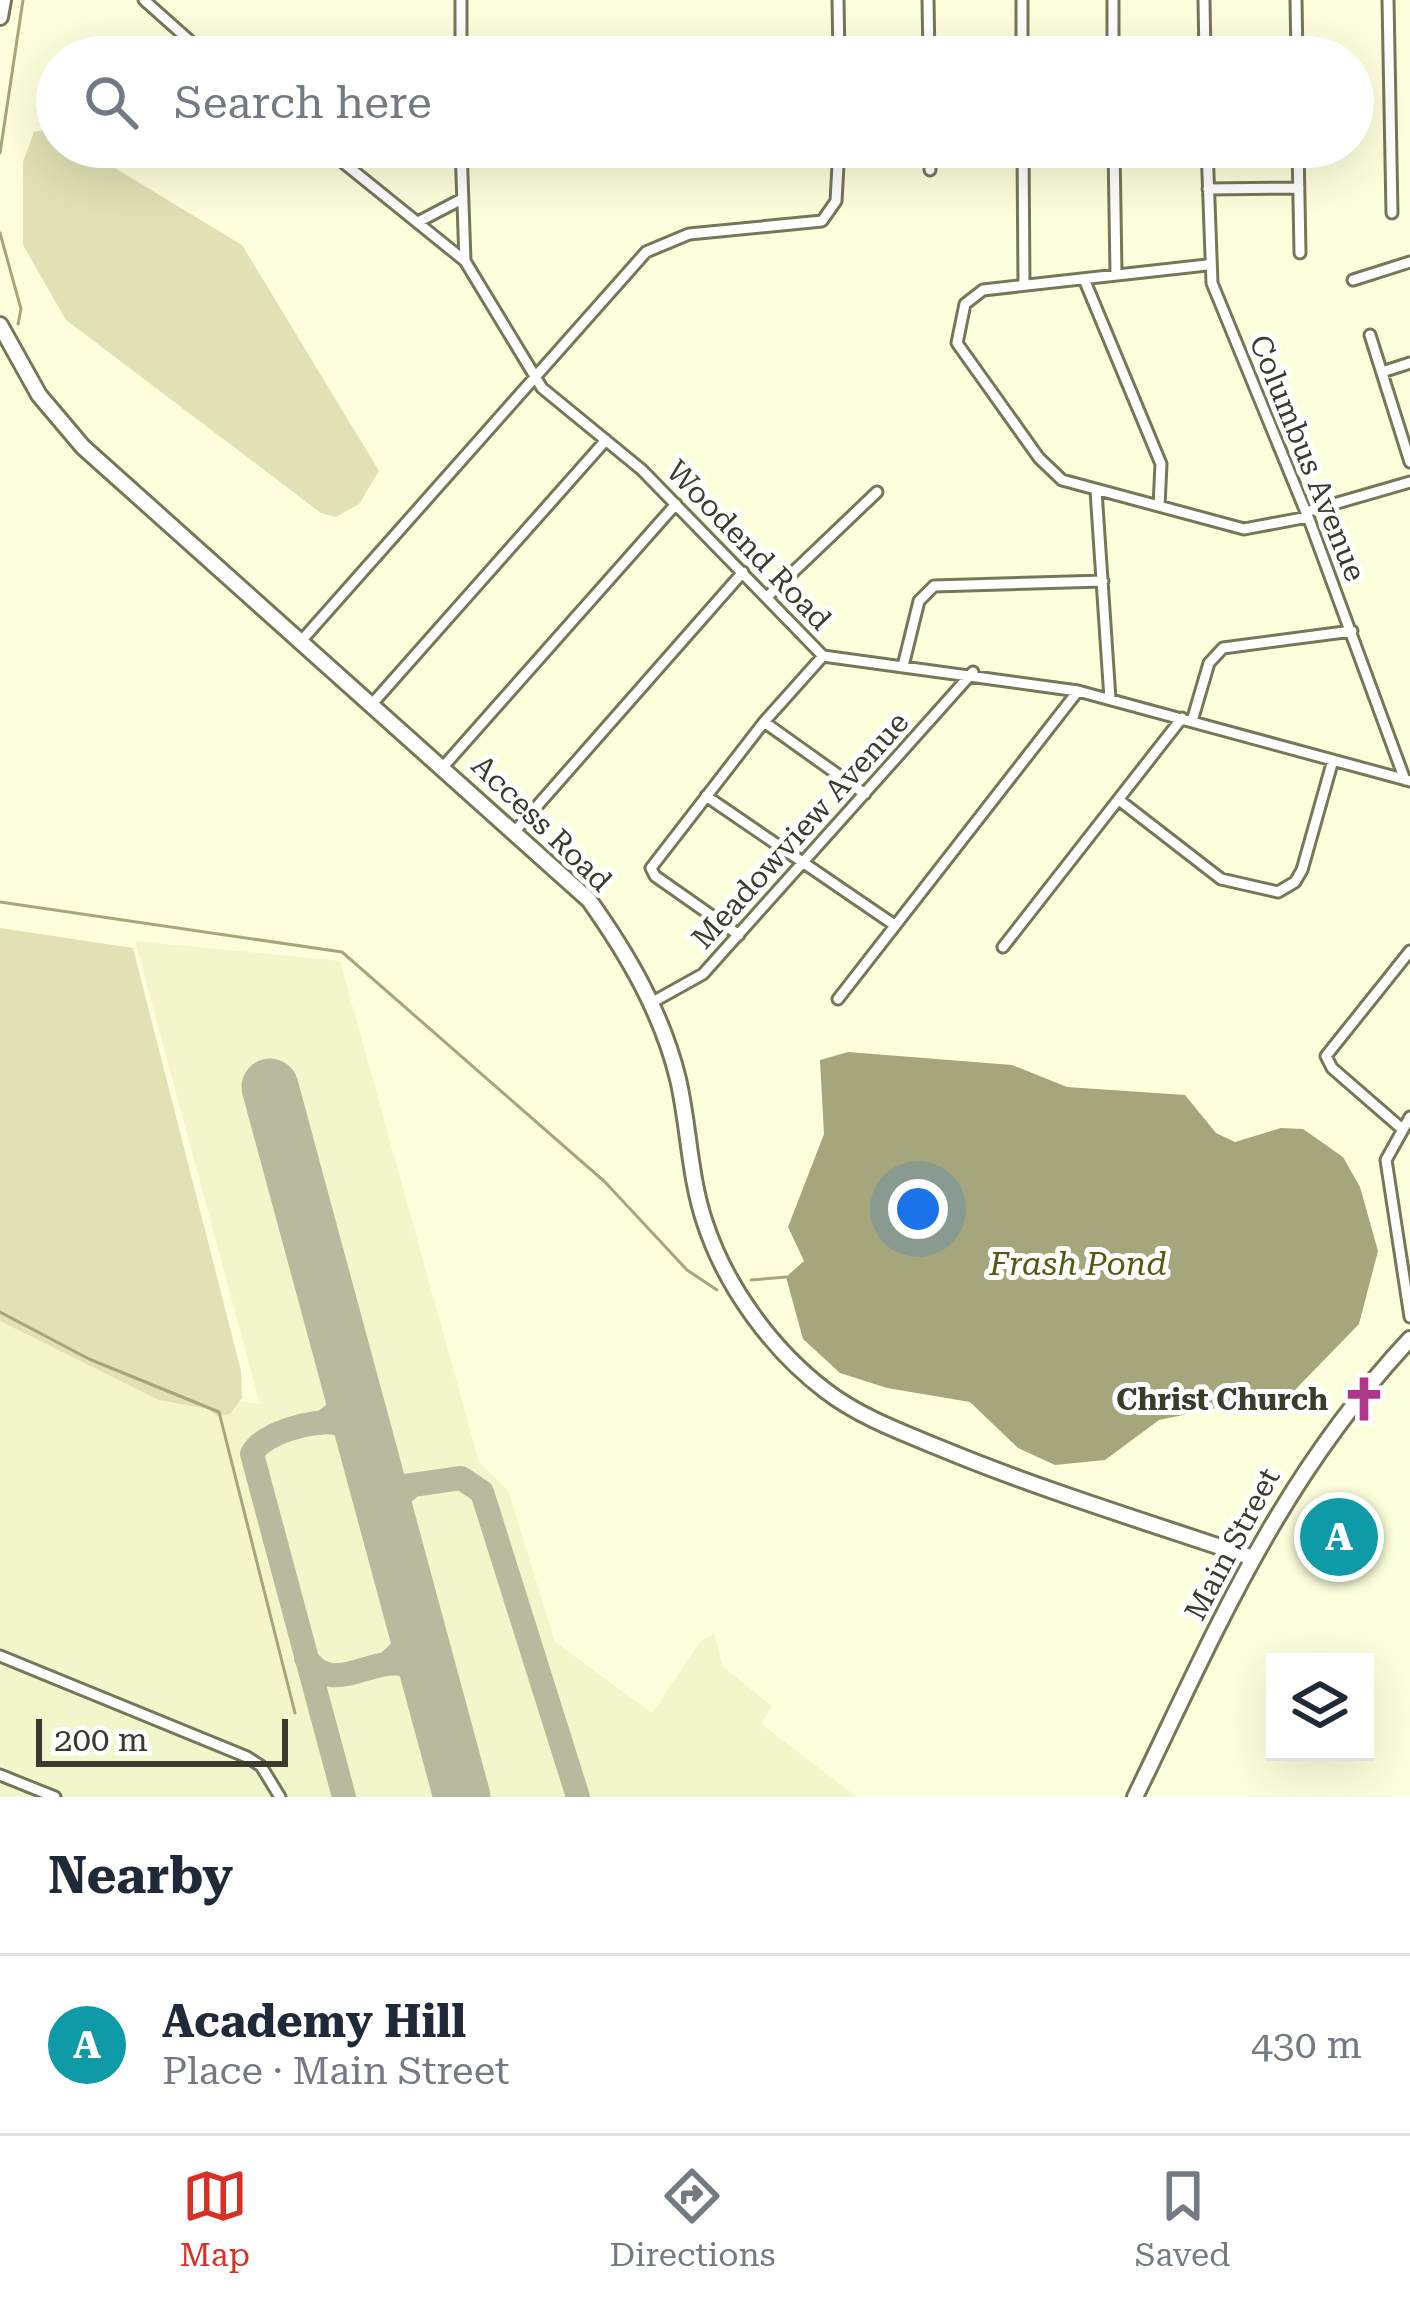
<!DOCTYPE html>
<meta charset="utf-8">
<style>
:root{--surface:#fff;--page:#f2f2f3;--text:#1f2937;--muted:#747a83;--line:#e0e1e3;--accent:#d93025}
body{margin:0;font-family:"Roboto Serif",serif;background:var(--page);color:var(--text)}
.controls{position:absolute;right:36px;bottom:36px;display:grid;overflow:hidden;border-radius:0px;box-shadow:0 12px 48px #0002}
.controls button{width:108px;height:108px;display:grid;place-items:center;padding:0;border:0;border-bottom:3px solid var(--line);background:var(--surface);color:var(--text);font:60px sans-serif}
.scale{position:absolute;left:36px;bottom:30px;width:252px;box-sizing:border-box;padding-left:12px;border:6px solid #3a3a2d;border-top:0;font-size:33px;line-height:42px;white-space:nowrap;color:#3a3a2d;-webkit-text-stroke:9px #fff;paint-order:stroke}
.you{position:absolute;left:918px;top:1209px;width:42px;height:42px;margin:-30px;border:9px solid #fff;border-radius:50%;background:#1a73e8;box-shadow:0 0 0 18px #1a73e833}
.badge{display:grid;place-items:center;width:78px;height:78px;border-radius:50%;background:var(--accent);color:#fff;font-size:39px;font-weight:700}
.pin{position:absolute;translate:-50% -50%;border:6px solid #fff;box-shadow:0 3px 12px #0006}
.list{margin:0;padding:0;list-style:none}
h2{display:flex;justify-content:space-between;align-items:center;height:156px;margin:0;padding:0 48px;font-size:51px}
h2 small{font-size:39px;font-weight:400;color:var(--muted)}
.list li{display:grid;grid-template-columns:78px 1fr auto;gap:36px;align-items:center;box-sizing:border-box;height:180px;padding:0 48px;border-top:3px solid var(--line)}
.list b{display:block;font-size:45px;white-space:nowrap}
.list p{margin:0;font-size:39px;white-space:nowrap;color:var(--muted)}
.list em{font-size:39px;font-style:normal;color:var(--muted)}
.icon{flex:none;width:66px;height:66px;fill:none;stroke:currentColor;stroke-width:2;stroke-linecap:round;stroke-linejoin:round}
.map{position:relative;flex:none;width:1410px;height:1797px;overflow:hidden}
.search{position:absolute;background:var(--surface);box-shadow:0 12px 48px #0002;left:36px;right:36px;top:36px;height:132px;display:flex;align-items:center;gap:30px;box-sizing:border-box;padding:0 42px;border-radius:66px;color:var(--muted);font-size:45px}
.sheet{height:336px;background:var(--surface)}
nav{display:flex;justify-content:space-around;align-items:center;box-sizing:border-box;height:168px;border-top:3px solid var(--line);background:var(--surface);font-size:33px;color:var(--muted)}
nav a{display:grid;justify-items:center;gap:6px}
nav .on{color:var(--accent)}
.map>svg:first-child{display:block}
</style>
<div class="map">
<svg width="1410" height="1797" viewBox="0 0 1410 1797">
<rect width="100%" height="100%" fill="#fdffdc"/>
<!-- built -->
<path fill="#f3f5ca" d="M135,941l205,20 139,501 29,28 47,152 97,71 48,-71 14,-9 9,34 49,39 -11,18 96,73h-857v-482l183,81 77,8z"/>
<!-- green -->
<path fill="#e0e1b4" d="M50,129l7,4v14h23l162,98 137,226 -20,33 -23,13 -15,-4 -255,-193 -43,-75v-83l11,-30z
M0,928l133,20 108,423 1,27 -12,16 -13,2 -9,-7 -49,-9 -159,-79z"/>
<!-- water -->
<path fill="#a5a67b" d="M848,1052l164,13 55,22 118,8 31,38 19,9 46,-14 22,1 40,28 17,30 18,64 -19,73 -66,68 -134,28 -54,40 -50,5 -37,-17 -48,-46 -83,-14 -47,-15 -37,-34 -17,-62 18,-16 -16,-34 36,-93 -4,-74z"/>
<g fill="none" stroke-linecap="round" stroke-linejoin="round">
<!-- stream -->
<path stroke="#a5a67b" stroke-width="3" d="M0,153l23,-153
M0,233l21,76 -3,15
M0,902l342,50 263,230 82,88 30,20
M751,1280l35,-3
M0,1312l89,47 130,53 76,301"/>
<!-- taxiway -->
<path stroke="#b8ba9e" stroke-width="24" d="M322,1423l20,-15 7,-28
M374,1470l18,18 69,-10 21,14 96,305
M388,1523l5,-21 14,-12
M306,1658c35,52 90,-37 128,35
M389,1662l19,-18 5,-27
M344,1797l-92,-343c9,-20 60,-35 83,-31 15,2 24,12 32,23"/>
<!-- runway -->
<path stroke="#b8ba9e" stroke-width="57" d="M270,1087l192,710"/>
<!-- minor casing -->
<g stroke="#767758" stroke-width="15">
<path id="minor" d="M144,0l64,57
M838,0l1,57
M928,0l1,57
M1022,0v57
M1113,0v57
M1204,0l1,57
M1296,0l1,57
M1388,0l4,213
M461,57v-57
M324,147l141,114 77,127 100,82 181,186 255,35 332,90
M461,147l4,114
M929,147l1,23
M1023,147l1,138
M1114,147l2,127
M1207,147l5,136 98,239 95,258
M1298,147l2,106
M1208,189l91,-1
M418,222l44,-23
M1207,265l-224,25 -18,14 -8,39 82,115 23,22 182,49 64,-12
M1084,279l77,185 -2,42
M1353,280l57,-18
M1370,335l40,127
M1382,372l28,-9
M1096,491l14,208
M1306,512l104,-30
M767,597l110,-105
M302,640l344,-388 43,-18 133,-13 14,-20 3,-54
M903,666l16,-65 15,-15 169,-5
M372,704l234,-264
M1192,721l17,-58 14,-15 129,-17
M764,722l101,72
M443,767l233,-263
M706,796l187,128
M1119,800l102,79 57,13 17,-10 7,-12 31,-110
M516,830l227,-258
M739,935l-84,-59 -4,-8 113,-146 59,-66
M1003,947l179,-229
M838,999l240,-308
M651,1003l52,-29 270,-302
M1410,1117l-24,43 24,157
M1401,1128l-69,-60 -6,-12 84,-105
M0,1656l247,101 14,9 19,31
M0,1775l55,22"/>
</g>
<!-- secondary casing -->
<g stroke="#767758" stroke-width="20">
<path id="secondary" d="M0,17l3,-17
M0,325l39,70 44,52 506,453c39,55 73,113 89,179 11,47 11,97 27,144 21,64 67,127 121,168 34,26 75,41 114,57 101,42 207,74 310,109
M1135,1797c82,-169 144,-318 275,-458"/>
</g>
<!-- minor -->
<use href="#minor" stroke="#fff" stroke-width="9"/>
<!-- secondary -->
<use href="#secondary" stroke="#fff" stroke-width="14"/>
</g>
<!-- icons -->
<defs>
<g id="church-bare" transform="scale(3.6)"><path d="M-1.2-6h2.4v3.5h3.3v2.4h-3.3V6h-2.4V-.1h-3.3v-2.4h3.3Z" fill="#af368b" stroke="#fff" stroke-width="2.5" paint-order="stroke"/></g>
</defs>
<g fill-rule="evenodd">
<use href="#church-bare" x="1364" y="1399"/>
</g>
<g text-anchor="middle" dominant-baseline="central" stroke-width="10" stroke-linejoin="round" paint-order="stroke">
<!-- street labels -->
<g font-size="30" fill="#3a3a2d" stroke="#fff">
<text transform="translate(1308 458) rotate(68)">Columbus Avenue</text>
<text transform="translate(749 545) rotate(46)">Woodend Road</text>
<text transform="translate(542 823) rotate(44)">Access Road</text>
<text transform="translate(800 830) rotate(-48)">Meadowview Avenue</text>
<text transform="translate(1232 1544) rotate(-62)">Main Street</text>
</g>
<!-- poi labels -->
<g font-size="30" font-weight="bold" fill="#3a3a2d" stroke="#fff" text-anchor="end">
<text x="1328" y="1399">Christ Church</text>
</g>
<!-- water labels -->
<g font-size="33" font-style="italic" fill="#59580f" stroke="#fff">
<text x="1078" y="1263">Frash Pond</text>
</g>
</g>
</svg>
<div class="controls">
<button><svg class="icon" aria-label="layers" viewBox="0 0 24 24"><path d="M12 4l9 5-9 5-9-5zM3 14l9 5 9-5"/></svg></button>
</div>
<div class="scale">200 m</div>
<div class="you"></div>
<div class="pin badge" style="left:1339px;top:1537px;background:#0f9aa8">A</div>
<div class="search"><svg class="icon" aria-label="search" viewBox="0 0 24 24"><circle cx="10" cy="10" r="6"/><path d="M15 15l6 6"/></svg>Search here</div>
</div>
<section class="sheet">
<h2>Nearby<small></small></h2>
<ul class="list">
<li><span class="badge" style="background:#0f9aa8">A</span><div><b>Academy Hill</b><p>Place · Main Street</p></div><em>430 m</em></li>
</ul>
</section>
<nav>
<a class="on"><svg class="icon" aria-label="map" viewBox="0 0 24 24"><path d="M3 6l6-2 6 2 6-2v14l-6 2-6-2-6 2zM9 4v14M15 6v14"/></svg>Map</a>
<a><svg class="icon" aria-label="directions" viewBox="0 0 24 24"><path d="M12 3l9 9-9 9-9-9zM9 14v-3h6M13 9l2 2-2 2"/></svg>Directions</a>
<a><svg class="icon" aria-label="saved" viewBox="0 0 24 24"><path d="M7 4h10v16l-5-4-5 4z"/></svg>Saved</a>
</nav>
